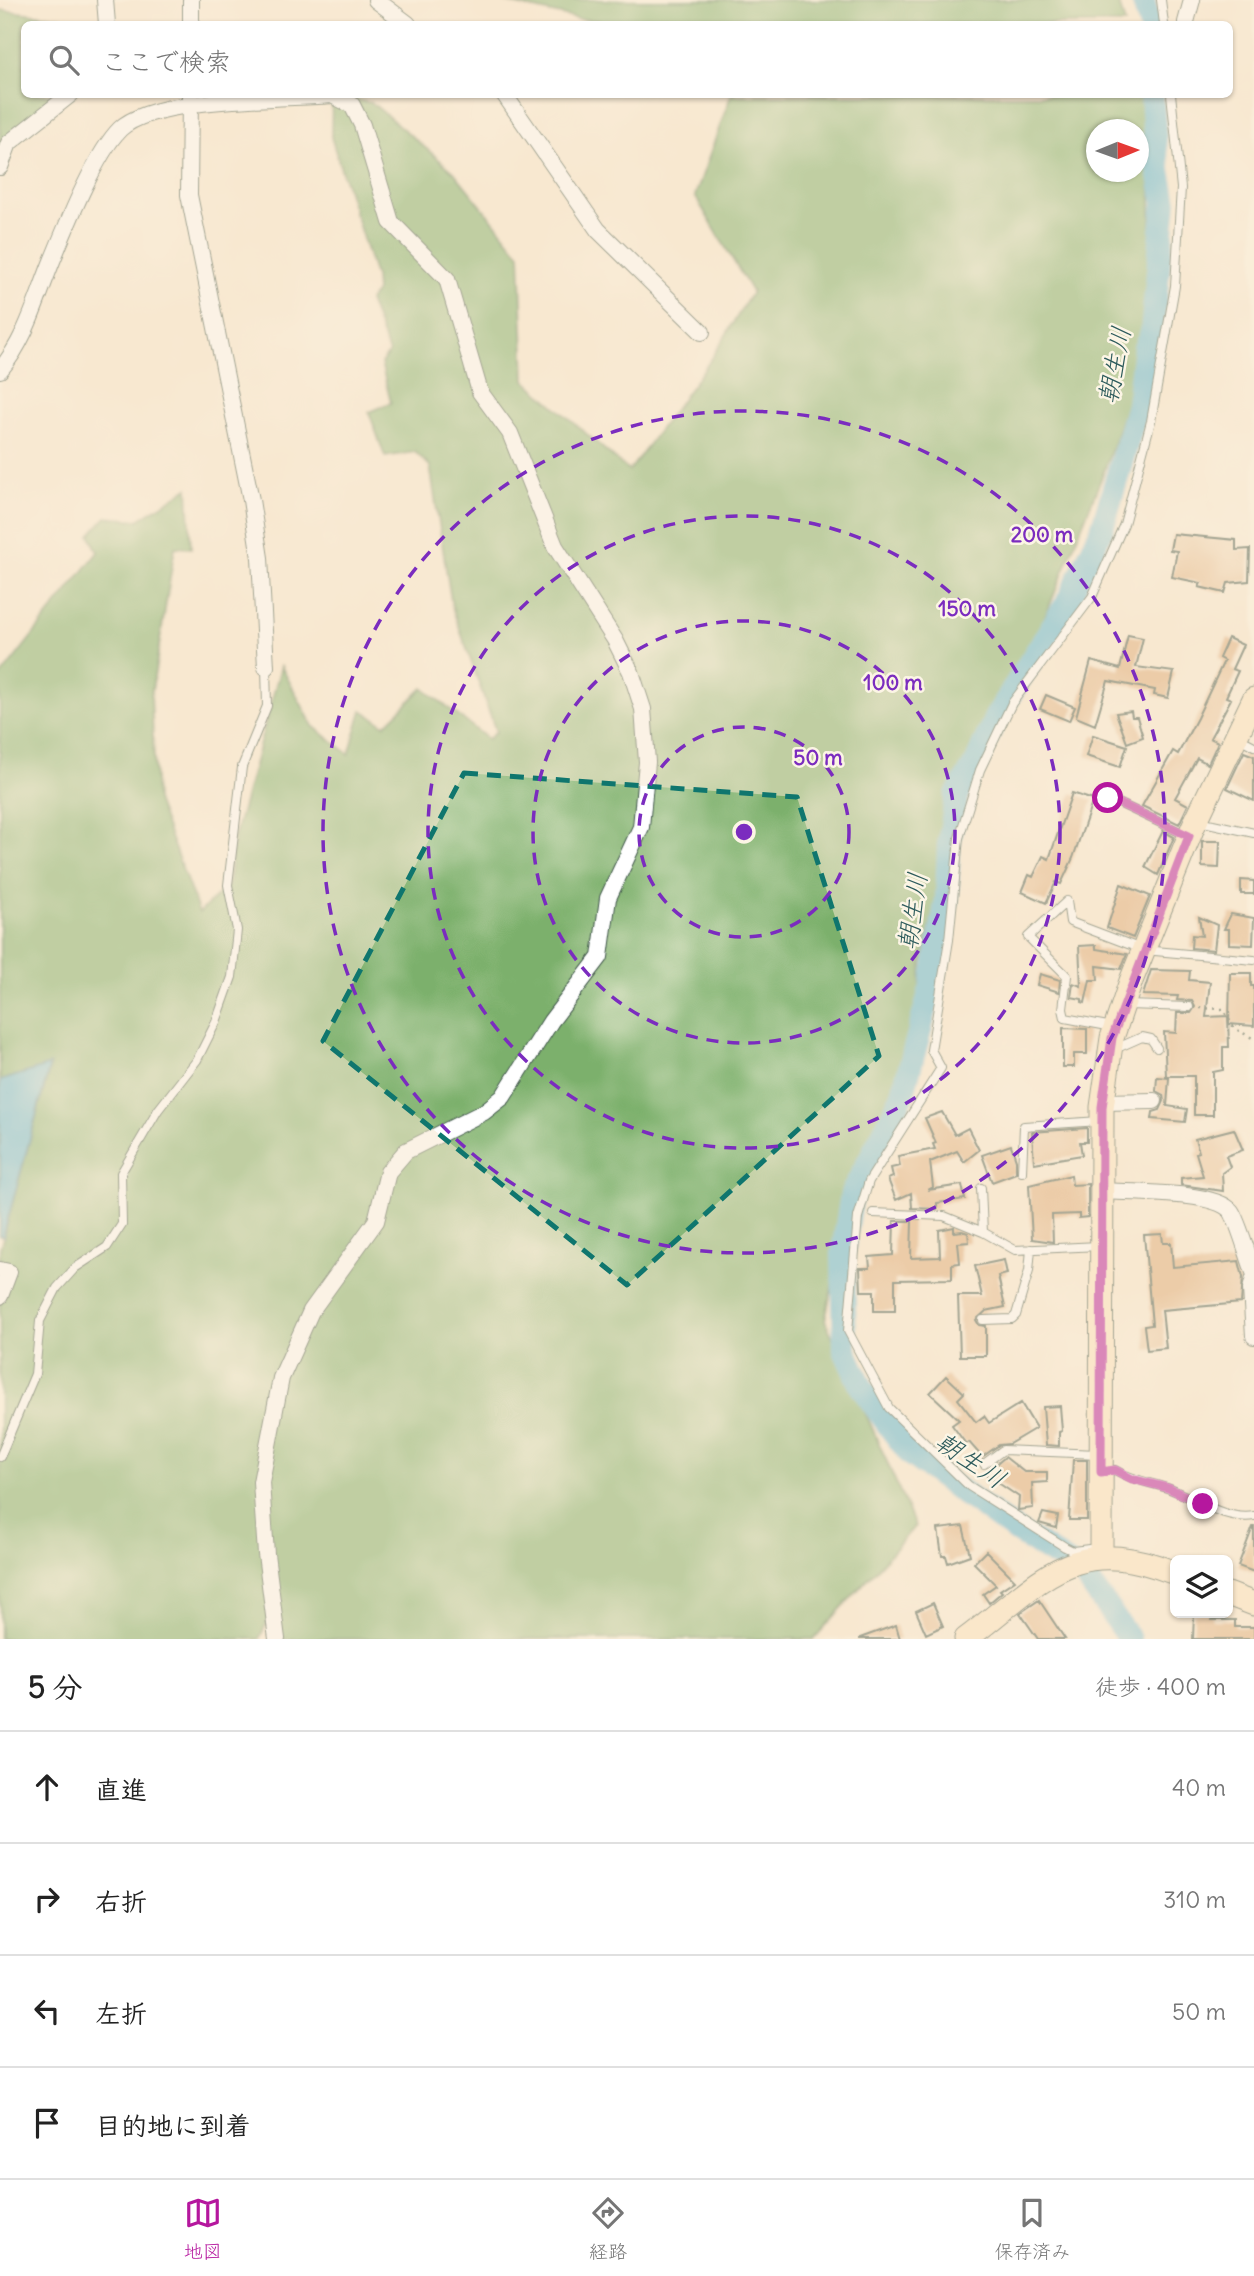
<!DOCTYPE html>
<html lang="ja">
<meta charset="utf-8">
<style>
:root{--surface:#fff;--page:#f6f6f6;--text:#222;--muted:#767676;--line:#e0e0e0;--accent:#b5179e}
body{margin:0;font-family:Delius,"Klee One",sans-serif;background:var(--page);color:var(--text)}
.controls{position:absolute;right:21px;bottom:21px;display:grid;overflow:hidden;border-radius:10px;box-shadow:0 2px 5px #0004}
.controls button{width:63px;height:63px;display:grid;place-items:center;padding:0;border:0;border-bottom:2px solid var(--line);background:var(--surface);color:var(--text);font:35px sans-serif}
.compass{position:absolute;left:1086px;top:119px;width:63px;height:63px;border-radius:50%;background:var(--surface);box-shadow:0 2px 5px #0004;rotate:89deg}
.stop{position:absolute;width:21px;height:21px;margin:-16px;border:5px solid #b5179e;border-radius:50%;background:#fff}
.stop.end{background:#b5179e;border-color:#fff;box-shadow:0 2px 7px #0008}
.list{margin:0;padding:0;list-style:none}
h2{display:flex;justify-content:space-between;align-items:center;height:91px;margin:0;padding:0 28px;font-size:30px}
h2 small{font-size:23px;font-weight:400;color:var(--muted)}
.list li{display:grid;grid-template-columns:46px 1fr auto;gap:21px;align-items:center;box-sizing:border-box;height:112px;padding:0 28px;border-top:2px solid var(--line)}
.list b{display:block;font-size:26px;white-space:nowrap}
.list em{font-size:23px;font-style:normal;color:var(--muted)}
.icon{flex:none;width:38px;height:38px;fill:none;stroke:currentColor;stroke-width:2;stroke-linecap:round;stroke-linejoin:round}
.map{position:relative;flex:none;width:1254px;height:1639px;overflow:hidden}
.search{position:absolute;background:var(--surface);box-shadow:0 2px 5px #0004;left:21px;right:21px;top:21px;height:77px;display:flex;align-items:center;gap:18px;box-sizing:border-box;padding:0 24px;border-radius:10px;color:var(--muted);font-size:26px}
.sheet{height:539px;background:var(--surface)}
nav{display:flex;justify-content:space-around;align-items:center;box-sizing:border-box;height:98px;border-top:2px solid var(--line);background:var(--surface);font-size:19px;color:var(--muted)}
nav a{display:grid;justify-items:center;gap:4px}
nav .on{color:var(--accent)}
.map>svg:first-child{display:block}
</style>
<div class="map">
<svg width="1254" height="1639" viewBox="0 0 1254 1639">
<rect width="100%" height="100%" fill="#fcf5e5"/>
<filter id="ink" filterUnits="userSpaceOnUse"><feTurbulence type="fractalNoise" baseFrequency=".0143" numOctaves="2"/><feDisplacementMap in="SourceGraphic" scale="14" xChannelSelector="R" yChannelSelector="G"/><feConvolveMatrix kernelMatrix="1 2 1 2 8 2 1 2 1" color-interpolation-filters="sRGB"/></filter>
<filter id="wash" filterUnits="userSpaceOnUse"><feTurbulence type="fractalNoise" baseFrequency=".00686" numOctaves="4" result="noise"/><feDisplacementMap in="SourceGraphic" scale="28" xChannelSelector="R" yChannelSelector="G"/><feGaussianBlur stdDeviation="1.57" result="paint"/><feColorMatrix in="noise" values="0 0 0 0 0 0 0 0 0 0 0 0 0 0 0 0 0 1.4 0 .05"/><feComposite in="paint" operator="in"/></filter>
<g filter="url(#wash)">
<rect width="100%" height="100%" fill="#f8e8d0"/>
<!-- forest -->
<path fill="#7cb06c" stroke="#4e7650" stroke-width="2" fill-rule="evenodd" d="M495,0h623l7,24h-480l-67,-5z
M0,10l95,11v3h-71v70l45,1 -56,45 -13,37z
M332,95l40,8 82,69 66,82 5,126 104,91 83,-113 40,-66 -57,-96 36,-101h410l10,96 1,142 -49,141 -81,200 -26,43 -42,107 -32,140 -8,104 -55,93 -34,159 90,206 -101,113h-532l-9,-28 -14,28h-259v-390l50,-183 -50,15v-404l98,-125 -8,-17 16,-18 32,3 50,-32 3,60 -16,-1 -24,149 5,104 43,113 29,-28 6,-47 47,-172 32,60 36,28 13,-44 23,15 38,-37 65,51 8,-7 -44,-125 -22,-141 -15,-14 -30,5 -16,-45 22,-9 -10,-40 8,-10 -20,-52 7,-10 -1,-14 -44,-140zM1096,130h42v42h-42z"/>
<!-- water -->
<path fill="#58b6d6" stroke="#3c7a85" stroke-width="2" d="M50,1065l-47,172 -3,-1v-155z"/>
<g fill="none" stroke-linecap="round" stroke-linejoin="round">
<!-- river -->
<path stroke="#58b6d6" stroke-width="24" d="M1143,0l7,24
M1129,1639l-46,-66 -70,-44 -102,-74 -20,-26 -30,-43 -16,-36 -2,-98 9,-58 50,-97 30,-112 15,-86 2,-54 8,-50 20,-33 19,-45 71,-114 35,-74 36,-124 7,-57 7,-15 13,-131 -9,-48 -4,-60"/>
</g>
<g id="blocks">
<!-- building -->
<path fill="#deab78" d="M1173,534l63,6v10l14,-1 -1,32 -21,2 -3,10 -26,-6 2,-4 -29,-6 5,-26 -7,-1z
M1128,635l15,3 -7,29 38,5 -6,26 -14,-3 1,-5 -47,-9 -13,44 -19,-8 15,-56 29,8z
M1228,638l15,7 -11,24 6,2 -12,26 5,2 -21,39 8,4 -10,22 -11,-6 -22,40 13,7 -9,19 -37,-18 31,-55 5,3 19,-36 27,-57 -5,-3z
M1046,695l29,12 -6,14 -29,-12z
M1131,711l1,6h5l6,20 -16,6 -11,-30z
M1093,735l34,11 -7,21 -34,-11z
M1244,752l10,4v45l-27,-13z
M1072,793l21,7 -20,58 -12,26 -5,-2 -10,21 -24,-11 7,-17 4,2 10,-21 6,3z
M1163,831l11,6 -16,38 -13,-8z
M1202,841h18l-1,27 -17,-1z
M1241,880l13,1v13h-13z
M1121,884l29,12 -17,42 -26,-10z
M1231,914l23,4 -1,27 -24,-1v-15h-5z
M1199,917l18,8 -3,25 -23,-2 1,-13 10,1z
M1096,945v4l31,5 -6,15 -24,-3 1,14h-8l-5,23 -3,-1v-3l-11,-2 2,-14 8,3 -2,-40z
M1151,970l39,1 -1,9 21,2 -4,35 22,-1 1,31h-6v23l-10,2v43h-19v-39h-28l-2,-44 12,1 1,-20h14l4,-6 -3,-6 -15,-1 1,-4 -35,-1z
M1230,973h21v13h3v40l-25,-2z
M1040,974l20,6 -1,12 -22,-7z
M1063,1028l24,1v25h-13v13h-11z
M1157,1077l12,1 -2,28 20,3 -2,13 -33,-3 1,-7 7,-2 4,-9 -1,-6 -7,-4z
M942,1112l13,23 13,-7 11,22 -15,12 -7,-11 -27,11 3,25 -5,3 34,-5 3,14 -28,4v6l-25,-1 -1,-15 -15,7 -8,-21 5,-2 -2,-9 9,-2 -2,-10 37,-7 -2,-5 3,-1 -11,-25z
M1087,1128v14h-7l2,13 -48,8 -2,-31z
M1234,1129l9,21 -17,6 4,11 -8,6 1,18 -42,-6v-7l22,-2 -7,-23 3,-1 -4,-13z
M1011,1145l5,15v13l-24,9 -10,-27z
M1071,1175l1,10 16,-1v33l-9,1v-4l-27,1 1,27 -21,-3 -3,-54z
M894,1221h18l-1,37 29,-1 -1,-27 15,-3v5l8,-1 6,2 1,9 -11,1 2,20 -8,1v15l-57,1v31h-21v-20h-13l-1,-23h10l-1,-11 24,-2z
M1162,1234l1,9h8l2,24 66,-6 4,16 -2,26 -79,7 4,38 -19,2 -3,-24 8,-1 -8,-90z
M1004,1260l3,14 -9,2 7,31 -19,4 -10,9 3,5 7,1v30h-26l-2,-60h24l-7,-30z
M946,1376l18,17 -6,6 18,23 8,-6 5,7 32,-20 15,25 -27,16 -10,1 -17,12 -13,-15 -3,2 -14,-19 7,-5 -29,-27z
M1060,1406l2,25 -3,1v14l-13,-1 -3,-38z
M1005,1457l19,15h23v10l-15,1 1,25 -15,2 1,-13 -34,-23z
M1073,1460h14v60h-18z
M1043,1513l15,3 -2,12 -17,-5z
M963,1526l7,29 -22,8 -2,-7h-4l-4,-27z
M1253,1527h1v45l-16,-6z
M986,1551l29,29 -15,10 2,2 -13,11 -6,-9 13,-9 -22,-22z
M1039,1600l26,39h-27l-18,-26z
M933,1603l10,23 -17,8 -10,-23z
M1194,1613h19l-1,7h23v7h19v12h-61z
M896,1625l4,14h-40v-1z"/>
</g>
</g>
<g filter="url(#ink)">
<use href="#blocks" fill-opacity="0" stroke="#40574b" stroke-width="2"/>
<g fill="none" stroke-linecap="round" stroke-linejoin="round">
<!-- lane casing -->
<g stroke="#40574b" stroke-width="10">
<path id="lane" d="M1161,0l3,24
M1239,738l15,8
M1108,798l78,37
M1199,821l55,12
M1067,901l3,21 74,28 110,10
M1067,901l-39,36 39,39 -4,33 2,9 48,9
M1127,1005l62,2
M1115,1049l27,-12 9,2 6,9
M1022,1172l2,-46 76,-5
M981,1188l2,44 32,18 84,-4
M873,1213l71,3 39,16
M983,1320l29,-1 4,-4 13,-44 2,-22
M0,1457l35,-83 5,-53 17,-33 18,-20 32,-21 15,-23 -1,-51 37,-63 39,-50 19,-38 16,-45 5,-47 -9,-45 14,-118 25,-61 -1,-39
M984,1464l19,-14 95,4
M1102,1472l13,-2c17,10 33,12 52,18 27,9 57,33 87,28
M1089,1549l-16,2 -8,-4 -96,-61 -80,-78 -41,-77 10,-114 11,-36 72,-113 -10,-18 18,-110 10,-102 21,-68 32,-67 80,-106 32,-73 27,-103 24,-135 6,-98 -10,-94"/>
</g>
<!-- street casing -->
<g stroke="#40574b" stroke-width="18">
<path id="street" d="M105,0l2,24
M376,0l32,24
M1186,22l6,-22
M191,24v-24
M504,94l94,136 104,102
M190,95l-1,100 62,305 9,58 6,109
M0,167l9,-24 62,-49
M0,370c26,-30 37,-72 52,-109 14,-34 43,-107 68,-132 34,-33 163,-30 212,-34l20,10 10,20 29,97 56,57 33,113 30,41 45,113 60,94 16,32 12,37 4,53 -6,65 -33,71 -8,59 -49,64 -48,76 -19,15 -78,39 -18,21 -12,49 -65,90 -30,67 -20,104 5,72 11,85
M1103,1102l51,-1
M1104,1191c26,2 111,0 127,20 7,9 18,49 23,61
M0,1270l9,2 -9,24
M1254,1278l-3,11 3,47"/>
</g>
<!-- secondary casing -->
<g stroke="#40574b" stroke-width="25">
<path id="secondary" d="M1101,1555l1,-448 10,-69 19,-57 62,-154 61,-128
M1228,1594l26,10
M966,1639c78,-59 106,-107 209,-66"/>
</g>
<!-- path -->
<path stroke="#40574b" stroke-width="2.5" stroke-dasharray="2 5" stroke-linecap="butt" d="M1200,1008l23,1 11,19 20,11"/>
<!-- lane -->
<use href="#lane" stroke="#fff" stroke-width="8"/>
<!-- street -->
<use href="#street" stroke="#fff" stroke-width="16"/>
<!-- secondary -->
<use href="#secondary" stroke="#fce6c4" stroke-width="23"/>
</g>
</g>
<g fill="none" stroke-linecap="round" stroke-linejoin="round" filter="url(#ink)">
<!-- route -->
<path stroke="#b5179e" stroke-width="9" d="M1108,798l81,38 -77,202 -10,69 -1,365 14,-2 17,9 36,9 35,16"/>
</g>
<!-- marked area -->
<path d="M0 0H1254V1639H0ZM464,773l333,24 82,259 -252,229 -304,-244z" fill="#f8e8d0" fill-opacity=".55" fill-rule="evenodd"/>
<path fill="none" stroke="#0f766e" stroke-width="5" stroke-dasharray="14 9" stroke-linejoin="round" d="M464,773l333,24 82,259 -252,229 -304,-244z"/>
<!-- distance rings -->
<g fill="none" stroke="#7b2cbf" stroke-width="3.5" stroke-dasharray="12 9">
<circle cx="744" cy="832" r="105"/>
<circle cx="744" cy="832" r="211"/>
<circle cx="744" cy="832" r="316"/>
<circle cx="744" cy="832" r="421"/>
</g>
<g text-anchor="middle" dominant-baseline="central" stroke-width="5" stroke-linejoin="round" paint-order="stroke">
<!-- water labels -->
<g font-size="26" font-style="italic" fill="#2d5b5c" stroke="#fcf5e5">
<text transform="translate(1114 365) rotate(-79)">朝生川</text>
<text transform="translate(912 911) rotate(-82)">朝生川</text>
<text transform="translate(971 1460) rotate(34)">朝生川</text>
</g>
</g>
<circle cx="744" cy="832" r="10" fill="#7b2cbf" stroke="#fcf5e5" stroke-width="3.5"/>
<g font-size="21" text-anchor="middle" font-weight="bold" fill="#7b2cbf" stroke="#fcf5e5" stroke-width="5" stroke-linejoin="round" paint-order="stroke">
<text x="1042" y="542">200 m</text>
<text x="967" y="616">150 m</text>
<text x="893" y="690">100 m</text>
<text x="818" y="765">50 m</text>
</g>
</svg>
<div class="controls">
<button><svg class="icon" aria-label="layers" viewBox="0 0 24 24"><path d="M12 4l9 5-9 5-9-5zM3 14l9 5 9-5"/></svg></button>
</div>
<svg class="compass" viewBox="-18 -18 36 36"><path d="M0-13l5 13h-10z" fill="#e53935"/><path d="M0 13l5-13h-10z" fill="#767676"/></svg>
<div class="stop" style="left:1108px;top:798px"></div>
<div class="stop end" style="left:1203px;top:1504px"></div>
<div class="search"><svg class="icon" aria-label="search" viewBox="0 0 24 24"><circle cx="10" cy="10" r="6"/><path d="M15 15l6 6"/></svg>ここで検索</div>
</div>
<section class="sheet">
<h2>5 分<small>徒歩 · 400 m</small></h2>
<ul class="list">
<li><svg class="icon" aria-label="ahead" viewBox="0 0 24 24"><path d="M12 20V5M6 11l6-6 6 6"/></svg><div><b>直進</b></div><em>40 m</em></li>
<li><svg class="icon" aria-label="right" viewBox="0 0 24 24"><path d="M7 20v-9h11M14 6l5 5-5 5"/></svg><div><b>右折</b></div><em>310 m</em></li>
<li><svg class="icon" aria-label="left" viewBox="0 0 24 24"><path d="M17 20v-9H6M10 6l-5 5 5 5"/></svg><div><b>左折</b></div><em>50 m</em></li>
<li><svg class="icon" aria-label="arrive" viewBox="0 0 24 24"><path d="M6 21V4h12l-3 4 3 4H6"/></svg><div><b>目的地に到着</b></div></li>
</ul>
</section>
<nav>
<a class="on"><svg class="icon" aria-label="map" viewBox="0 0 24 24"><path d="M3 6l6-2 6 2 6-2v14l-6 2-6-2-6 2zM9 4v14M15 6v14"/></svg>地図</a>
<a><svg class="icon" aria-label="directions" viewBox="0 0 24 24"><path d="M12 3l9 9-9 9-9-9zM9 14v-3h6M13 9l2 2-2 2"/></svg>経路</a>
<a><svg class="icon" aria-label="saved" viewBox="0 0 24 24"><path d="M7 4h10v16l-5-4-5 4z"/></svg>保存済み</a>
</nav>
